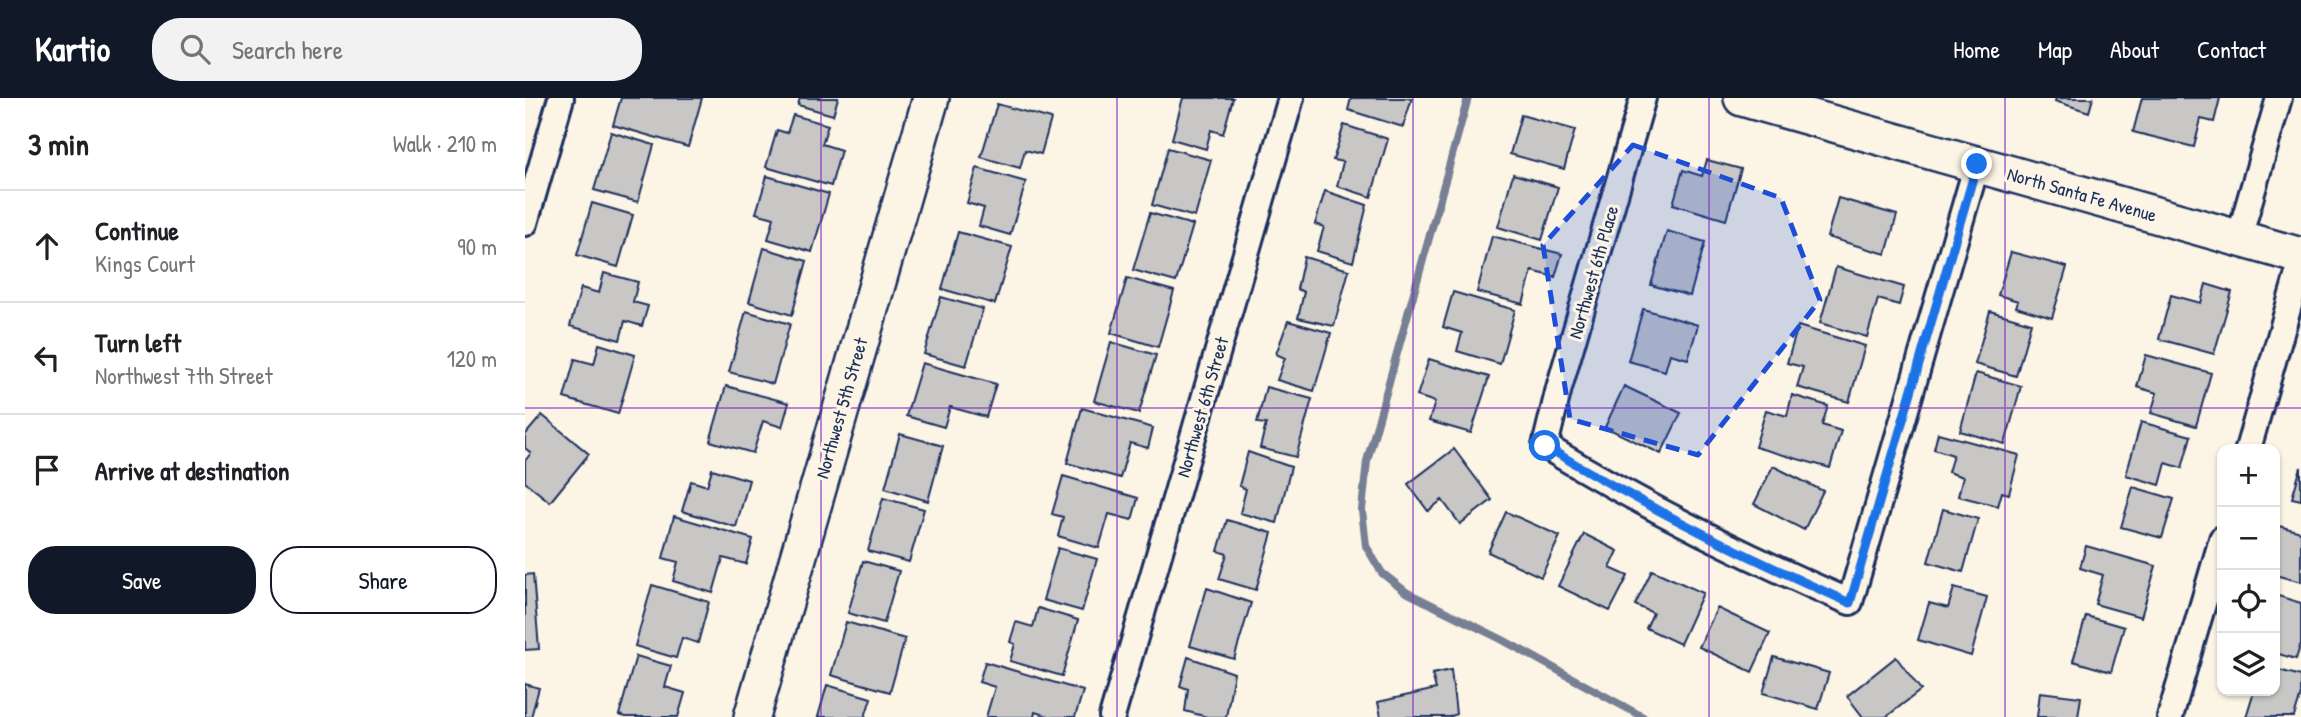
<!DOCTYPE html>
<meta charset="utf-8">
<style>
:root{--surface:#fff;--page:#f2f2f2;--text:#202124;--muted:#757577;--line:#e0e0e0;--accent:#111827}
body{margin:0;font-family:"Patrick Hand",sans-serif;background:var(--page);color:var(--text)}
.controls{position:absolute;right:21px;bottom:21px;display:grid;overflow:hidden;border-radius:14px;box-shadow:0 2px 5px #0004}
.controls button{width:63px;height:63px;display:grid;place-items:center;padding:0;border:0;border-bottom:2px solid var(--line);background:var(--surface);color:var(--text);font:35px sans-serif}
.stop{position:absolute;width:21px;height:21px;margin:-16px;border:5px solid #1a73e8;border-radius:50%;background:#fff}
.stop.end{background:#1a73e8;border-color:#fff;box-shadow:0 2px 7px #0008}
.list{margin:0;padding:0;list-style:none}
h2{display:flex;justify-content:space-between;align-items:center;height:91px;margin:0;padding:0 28px;font-size:30px}
h2 small{font-size:23px;font-weight:400;color:var(--muted)}
.list li{display:grid;grid-template-columns:46px 1fr auto;gap:21px;align-items:center;box-sizing:border-box;height:112px;padding:0 28px;border-top:2px solid var(--line)}
.list b{display:block;font-size:26px;white-space:nowrap}
.list p{margin:0;font-size:23px;white-space:nowrap;color:var(--muted)}
.list em{font-size:23px;font-style:normal;color:var(--muted)}
.actions{display:flex;gap:14px;padding:21px 28px}
.actions a{flex:1;padding:16px 0;border:2px solid var(--accent);border-radius:28px;text-align:center;font-size:24px;color:var(--accent)}
.actions .main{background:var(--accent);color:#fff}
.icon{flex:none;width:38px;height:38px;fill:none;stroke:currentColor;stroke-width:2;stroke-linecap:round;stroke-linejoin:round}
.map{position:relative;flex:none;width:1776px;height:619px;overflow:hidden}
header{display:flex;align-items:center;gap:42px;box-sizing:border-box;height:98px;padding:0 35px;background:var(--accent);color:#fff}
header strong{font-size:33px}
nav{display:flex;gap:38px;margin-inline-start:auto;font-size:24px}
.search{width:490px;height:63px;background:var(--page);display:flex;align-items:center;gap:18px;box-sizing:border-box;padding:0 24px;border-radius:28px;color:var(--muted);font-size:26px}
main{display:flex}
aside{flex:1;background:var(--surface)}
.map>svg:first-child{display:block}
</style>
<header>
<strong>Kartio</strong>
<div class="search"><svg class="icon" aria-label="search" viewBox="0 0 24 24"><circle cx="10" cy="10" r="6"/><path d="M15 15l6 6"/></svg>Search here</div>
<nav><a>Home</a><a>Map</a><a>About</a><a>Contact</a></nav>
</header>
<main>
<aside>
<h2>3 min<small>Walk · 210 m</small></h2>
<ul class="list">
<li><svg class="icon" aria-label="ahead" viewBox="0 0 24 24"><path d="M12 20V5M6 11l6-6 6 6"/></svg><div><b>Continue</b><p>Kings Court</p></div><em>90 m</em></li>
<li><svg class="icon" aria-label="left" viewBox="0 0 24 24"><path d="M17 20v-9H6M10 6l-5 5 5 5"/></svg><div><b>Turn left</b><p>Northwest 7th Street</p></div><em>120 m</em></li>
<li><svg class="icon" aria-label="arrive" viewBox="0 0 24 24"><path d="M6 21V4h12l-3 4 3 4H6"/></svg><div><b>Arrive at destination</b></div></li>
</ul>
<div class="actions"><a class="main">Save</a><a>Share</a></div>
</aside>
<div class="map">
<svg width="1776" height="619" viewBox="0 0 1776 619">
<rect width="100%" height="100%" fill="#fcf5e5"/>
<filter id="ink" filterUnits="userSpaceOnUse"><feTurbulence type="fractalNoise" baseFrequency=".0143" numOctaves="2"/><feDisplacementMap in="SourceGraphic" scale="14" xChannelSelector="R" yChannelSelector="G"/><feConvolveMatrix kernelMatrix="1 2 1 2 8 2 1 2 1" color-interpolation-filters="sRGB"/></filter>
<g filter="url(#ink)">
<g fill="none" stroke-linecap="round" stroke-linejoin="round">
<!-- stream -->
<path stroke="#767f94" stroke-width="8" d="M943,0l-101,363 -5,49 4,36 16,27 24,19 95,47 142,78"/>
</g>
<!-- building -->
<path fill="#c8c7c6" stroke="#1b2f5e" stroke-width="2" d="M96,0h81l-14,49 -75,-22z
M275,0h38l-5,17 -35,-10z
M658,0h50l-10,36 -12,-4 -5,19 -34,-10z
M826,0h61l-9,29 -55,-17z
M1531,0h37l-4,14 -34,-11z
M1617,0h78l-6,24 -13,-3 -7,28 -61,-15z
M472,6l54,15 -10,35 -16,-4 -5,18 -39,-11z
M268,17l35,10 -6,19 19,6 -10,36 -65,-19 11,-37 10,3z
M996,17l54,15 -11,39 -54,-15z
M819,27l44,14 -17,58 -34,-11 6,-24 -10,-2z
M86,34l43,13 -16,57 -44,-12z
M643,50l43,12 -16,57 -43,-12z
M1182,62l34,9 -15,51 -53,-16 10,-34 19,6z
M452,70l49,14 -16,53 -31,-9 5,-18 -17,-5z
M988,76l45,13 -16,53 -44,-13z
M242,78l62,18 -17,58 -44,-13 6,-21 -18,-5z
M800,93l42,14 -14,57 -36,-11 7,-24 -9,-3z
M1313,100l59,17 -11,39 -59,-17z
M67,105l41,12 -15,52 -41,-12z
M625,115l43,12 -17,57 -43,-12z
M1142,133l38,11 -15,54 -39,-11z
M433,134l54,15 -17,57 -53,-15z
M967,138l70,18 -7,23 -23,-6 -9,33 -46,-12z
M239,150l43,13 -15,54 -43,-13z
M1486,154l56,15 -15,51 -36,-11 2,-6 -20,-6z
M779,159l45,13 -15,56 -36,-8 6,-26 -7,-3z
M1311,169l68,20 -5,18 -21,-6 -11,38 -47,-14z
M79,175l34,9 -5,20 15,4 -6,20 -17,-5 -5,19 -50,-14 11,-38 18,5z
M602,180l47,13 -16,56 -47,-14z
M1681,186l26,8 -18,62 -55,-15 12,-44 30,8z
M928,194l62,18 -15,54 -43,-13 5,-18 -19,-6z
M416,199l42,12 -17,57 -42,-12z
M1118,211l55,16 -10,34 -18,-5 -5,17 -37,-10z
M221,213l44,13 -17,60 -44,-12z
M1465,213l41,12 -15,53 -41,-12z
M763,223l43,12 -17,58 -37,-11 8,-22 -9,-4z
M1273,228l67,20 -16,56 -52,-15 6,-20 -16,-4z
M586,244l45,13 -17,58 -45,-12z
M74,246l36,11 -17,59 -54,-16 11,-39 19,5z
M1621,257l65,18 -15,53 -45,-13 6,-20 -20,-6z
M904,261l60,18 -18,56 -42,-12 6,-19 -18,-6z
M397,265l74,21 -10,33 -36,-10 -6,20 -38,-11z
M1451,275l45,13 -16,58 -45,-13z
M201,288l63,17 -7,24 -19,-6 -10,32 -43,-12z
M1099,288l57,27 -20,41 -56,-27z
M741,289l46,12 -16,58 -36,-9 6,-24 -9,-1z
M1267,297l36,11 -6,19 19,6 -11,37 -75,-21 11,-37 21,6z
M557,310l71,20 -5,20 -18,-5 -10,35 -53,-15z
M17,317l47,39 -39,48 -25,-20v-21l6,-8 -6,-5v-13z
M1616,324l50,14 -9,32 -16,-5 -6,22 -34,-10z
M1413,335l81,22 -10,39 -7,-2 -4,14 -40,-10 5,-19 -15,-5 5,-17 -19,-6z
M375,336l43,12 -15,55 -43,-13z
M929,351l38,51 -32,24 -18,-24 -14,11 -20,-27z
M723,354l43,15 -14,56 -37,-10 6,-24 -7,-3z
M1248,368l50,25 -19,39 -50,-26z
M1776,369v33l-9,-2z
M187,371l37,11 -13,47 -54,-16 9,-30 16,5z
M538,378l75,22 -6,22 -23,-6 -10,34 -41,-12 5,-19 -11,-3z
M1608,389l41,12 -12,39 -41,-11z
M358,400l41,11 -15,53 -41,-11z
M1418,411l35,10 -15,53 -35,-10z
M981,414l54,24 -19,41 -53,-25z
M149,418l79,23 -7,25 -23,-6 -10,35 -40,-12 5,-19 -15,-4z
M702,422l45,13 -16,57 -37,-11 8,-25 -9,-3z
M1750,427l26,7v50l-26,-7z
M1059,436l34,17 -8,17 18,8 -18,35 -52,-25z
M1561,448l70,20 -15,51 -46,-13 8,-29 -23,-7z
M533,450l39,11 -15,52 -39,-11z
M338,463l36,10 -15,52 -36,-10z
M1127,472l51,23 -23,51 -34,-16 7,-15 -18,-8z
M8,476l6,75 -14,1v-75z
M127,487l57,17 -11,41 -16,-5 -6,20 -41,-12z
M682,490l44,15 -17,56 -44,-13z
M1429,490l33,9 -16,59 -53,-16 11,-37 19,5z
M1750,497l26,8v40l-5,16 -21,-6z
M513,510l40,12 -16,56 -52,-15 5,-17 -5,-2 6,-20 17,5z
M1192,510l53,25 -18,39 -53,-25z
M1561,518l38,11 -13,45 -38,-11z
M321,524l59,17 -15,53 -59,-17z
M111,558l35,10 -6,21 20,6 -7,24h-52l-7,-2z
M663,559l46,16 -8,44h-19l-22,-6 3,-22 -8,-3z
M1249,559l55,16 -11,36 -55,-16z
M1371,559l25,33 -35,27h-23l-16,-21z
M460,564l98,29 -8,26h-24l-16,-5 -1,5h-48l9,-30 -16,-5z
M1750,571l26,7v18l-7,23h-48l8,-26h21z
M926,572l5,44 -6,3h-69l-3,-15 58,-13 -4,-15z
M0,586l14,4 -8,29h-6z
M302,587l44,13 -6,19h-47z
M1515,594l41,5 -3,20h-41z"/>
<g fill="none" stroke-linecap="round" stroke-linejoin="round">
<!-- street casing -->
<g stroke="#1b2f5e" stroke-width="30">
<path id="street" d="M1118,0l-84,290 -14,58c97,59 201,111 305,156l127,-438
M0,125l36,-125
M1714,140l40,-140
M1723,351l53,-186
M587,619l179,-619
M1645,619l52,-178"/>
</g>
<!-- secondary casing -->
<g stroke="#1b2f5e" stroke-width="40">
<path id="secondary" d="M1217,0l559,158
M227,619l179,-619"/>
</g>
<!-- street -->
<use href="#street" stroke="#fcf5e5" stroke-width="24"/>
<!-- secondary -->
<use href="#secondary" stroke="#fcf5e5" stroke-width="35"/>
</g>
</g>
<g fill="none" stroke-linecap="round" stroke-linejoin="round" filter="url(#ink)">
<!-- route -->
<path stroke="#1a73e8" stroke-width="9" d="M1020,348c97,59 201,111 305,157l127,-439"/>
</g>
<!-- marked area -->
<path fill="#1d4ed8" fill-opacity="0.2" stroke="#1d4ed8" stroke-width="5" stroke-dasharray="14 9" stroke-linejoin="round" d="M1108,47l148,53 39,102 -122,155 -128,-36 -27,-174z"/>
<!-- grid -->
<path fill="none" stroke="#7b2cbf" stroke-width="2" stroke-opacity="0.55" d="M296,0v619M592,0v619M888,0v619M1184,0v619M1480,0v619M0,310h1776"/>
<g text-anchor="middle" dominant-baseline="central" stroke-width="6" stroke-linejoin="round" paint-order="stroke">
<!-- street labels -->
<g font-size="19" fill="#1b2f5e" stroke="#fcf5e5">
<text transform="translate(1557 96) rotate(16)">North Santa Fe Avenue</text>
<text transform="translate(1068 174) rotate(-74)">Northwest 6th Place</text>
<text transform="translate(677 309) rotate(-74)">Northwest 6th Street</text>
<text transform="translate(316 310) rotate(-74)">Northwest 5th Street</text>
</g>
</g>
</svg>
<div class="controls">
<button>+</button>
<button>−</button>
<button><svg class="icon" aria-label="locate" viewBox="0 0 24 24"><circle cx="12" cy="12" r="6"/><path d="M12 2v4M12 18v4M2 12h4M18 12h4"/></svg></button>
<button><svg class="icon" aria-label="layers" viewBox="0 0 24 24"><path d="M12 4l9 5-9 5-9-5zM3 14l9 5 9-5"/></svg></button>
</div>
<div class="stop" style="left:1020px;top:348px"></div>
<div class="stop end" style="left:1452px;top:66px"></div>
</div>
</main>
